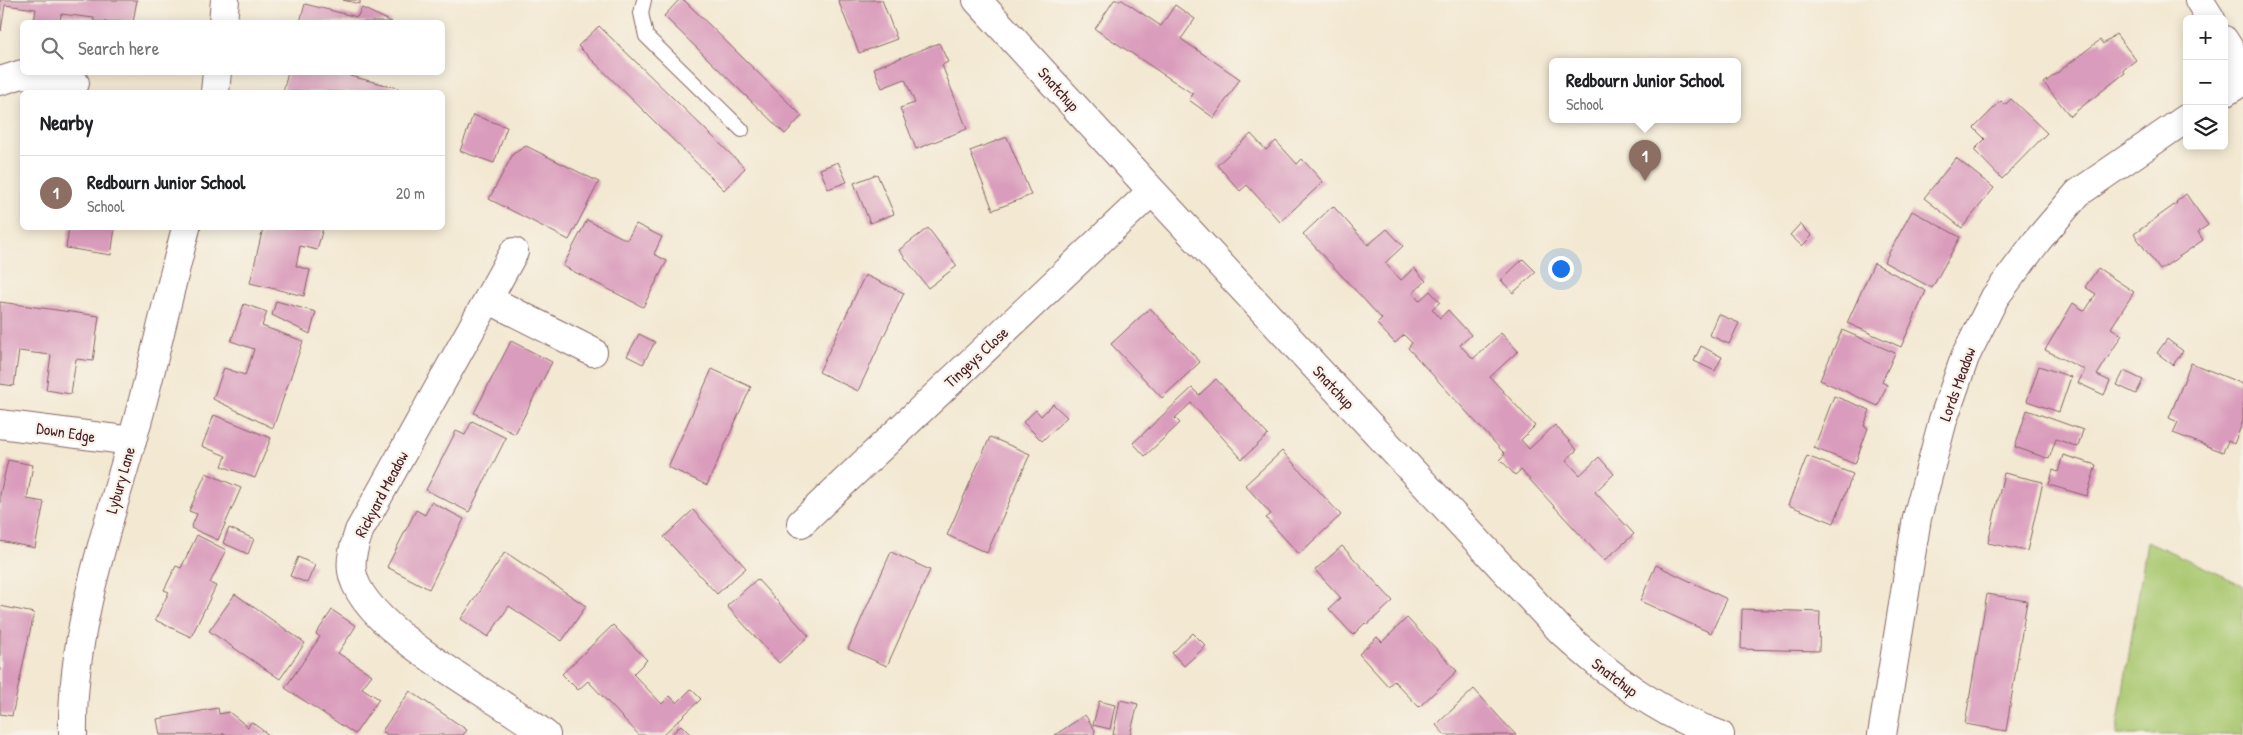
<!DOCTYPE html>
<html lang="en">
<head>
<meta charset="utf-8">
<style>
	:root { --surface:#fff; --page:#f6f6f6; --text:#202124; --muted:#757577; --line:#e0e0e0; --accent:#c8321e }
	body { margin:0; font-family:"Patrick Hand",sans-serif; background:var(--page); color:var(--text) }
	.controls { position:absolute; right:15px; top:15px; display:grid; overflow:hidden; border-radius:8px; box-shadow:0 2px 12px #0003 }
	.controls button { width:45px; height:45px; display:grid; place-items:center; padding:0; border:0; border-bottom:1px solid var(--line); background:var(--surface); color:var(--text); font:25px sans-serif }
	.you { position:absolute; left:1560px; top:268px; width:18px; height:18px; margin:-12px; border:4px solid #fff; border-radius:50%; background:#1a73e8; box-shadow:0 0 0 8px #1a73e833 }
	.badge { display:grid; place-items:center; width:32px; height:32px; border-radius:50%; background:var(--accent); color:#fff; font-size:16px; font-weight:700 }
	.pin { position:absolute; translate:-50% -41px; filter:drop-shadow(0 1px 2px #0008) }
	.pin::after { content:''; position:absolute; top:26px; width:18px; height:15px; background:inherit; clip-path:polygon(0 0,100% 0,50% 100%) }
	.popup { position:absolute; left:1549px; top:58px; width:192px; height:65px; box-sizing:border-box; display:grid; place-content:center; border-radius:8px; background:var(--surface); filter:drop-shadow(0 1px 4px #0005); font-size:16px; white-space:nowrap; color:var(--muted) }
	.popup b { font-size:19px; color:var(--text) }
	.popup::after { content:''; position:absolute; left:50%; top:100%; margin-left:-10px; border:10px solid transparent; border-top-color:var(--surface) }
	.list { margin:0; padding:0; list-style:none }
	h2 { display:flex; justify-content:space-between; align-items:center; height:65px; margin:0; padding:0 20px; font-size:21px }
	h2 small { font-size:16px; font-weight:400; color:var(--muted) }
	.list li { display:grid; grid-template-columns:32px 1fr auto; gap:15px; align-items:center; box-sizing:border-box; height:75px; padding:0 20px; border-top:1px solid var(--line) }
	.list b { display:block; font-size:19px; white-space:nowrap }
	.list p { margin:0; font-size:16px; white-space:nowrap; color:var(--muted) }
	.list em { font-size:16px; font-style:normal; color:var(--muted) }
	.icon { flex:none; width:28px; height:28px; fill:none; stroke:currentColor; stroke-width:2; stroke-linecap:round; stroke-linejoin:round }
	.map { position:relative; flex:none; width:2243px; height:735px; overflow:hidden }
	.search { position:absolute; background:var(--surface); box-shadow:0 2px 12px #0003; left:20px; top:20px; width:425px; height:55px; display:flex; align-items:center; gap:12px; box-sizing:border-box; padding:0 18px; border-radius:8px; color:var(--muted); font-size:19px }
	.panel { position:absolute; background:var(--surface); box-shadow:0 2px 12px #0003; left:20px; top:90px; width:425px; height:140px; border-radius:8px }
	.map>svg:first-child { display:block }
</style>
</head>
<body>
<div class="map">
<svg width="2243" height="735" viewBox="0 0 2243 735">
	<rect width="100%" height="100%" fill="#f7f3e8"/>
	<filter id="ink" filterUnits="userSpaceOnUse"><feTurbulence type="fractalNoise" baseFrequency=".02" numOctaves="2"/><feDisplacementMap in="SourceGraphic" scale="10" xChannelSelector="R" yChannelSelector="G"/><feConvolveMatrix kernelMatrix="1 2 1 2 8 2 1 2 1" color-interpolation-filters="sRGB"/></filter>
	<filter id="wash" filterUnits="userSpaceOnUse"><feTurbulence type="fractalNoise" baseFrequency=".0096" numOctaves="4" result="noise"/><feDisplacementMap in="SourceGraphic" scale="20" xChannelSelector="R" yChannelSelector="G"/><feGaussianBlur stdDeviation="1.12" result="paint"/><feColorMatrix in="noise" values="0 0 0 0 0 0 0 0 0 0 0 0 0 0 0 0 0 1.4 0 .05"/><feComposite in="paint" operator="in"/></filter>
	<g filter="url(#wash)">
		<rect width="100%" height="100%" fill="#f3e8d2"/>
		<path fill="#a9c86f" stroke="#7a744d" d="M2147,541L2243,585V735H2116Z"/>
		<g id="blocks">
			<path fill="#da9cbc" d="M0,0H137L133,22H94V18L61,14L60,22H34L36,9L5,5L1,31Z
				M343,0H360V4Z
				M679,0H684L802,116L785,134L664,16Z
				M838,0H882L897,39L859,53Z
				M1114,0H1122L1161,26L1175,5L1195,19L1181,39L1240,79L1214,118L1189,100L1193,94L1095,29Z
				M305,4L357,17L362,8L392,22H300Z
				M599,26L745,168L724,190L578,46Z
				M2116,34L2136,60L2123,70L2125,73L2070,116L2044,83L2100,40L2103,44Z
				M939,43L948,62L942,65L967,129L916,149L900,108L915,103L905,79L882,88L874,68Z
				M288,72H351L350,76L398,88L397,92H283Z
				M2011,99L2047,133L2002,179L1974,150L1985,139L1974,128L2001,101L2005,105Z
				M473,115L507,127L494,163L460,151Z
				M1251,134L1266,150L1276,141L1297,164L1302,159L1323,182L1280,222L1247,185L1240,191L1217,165Z
				M1007,137L1031,195L993,210L970,151Z
				M526,146L599,182L569,240L489,199L513,154Z
				M1956,158L1994,188L1962,228L1924,198Z
				M838,162L847,182L828,189L820,169Z
				M877,174L894,214L870,223L854,183Z
				M2186,194L2208,225L2198,232L2203,240L2160,270L2134,234L2177,203L2176,202Z
				M1333,206L1368,245L1387,229L1403,246L1385,263L1401,280L1414,268L1426,281L1413,293L1419,301L1430,291L1440,302L1432,309L1440,318L1448,310L1471,335L1460,345L1473,359L1501,333L1518,351L1490,377L1535,426L1521,440L1529,449L1555,425L1577,450L1566,460L1580,475L1599,457L1614,474L1595,492L1634,534L1604,561L1521,470L1515,475L1500,459L1505,454L1408,348L1412,343L1404,335L1395,343L1377,324L1382,319L1303,234Z
				M1912,211L1960,237L1932,288L1884,262Z
				M587,220L627,240L636,224L662,237L654,254L667,261L643,307L563,266Z
				M1800,224L1812,236L1802,246L1790,235Z
				M69,228H115L111,255L66,248Z
				M263,228H323L317,250L300,246L296,266L310,270L304,296L250,283Z
				M928,228L957,266L928,288L899,250Z
				M1523,259L1536,272L1513,293L1501,280Z
				M1874,263L1926,291L1901,347L1847,323Z
				M2098,268L2134,292L2111,328L2122,335L2097,375L2110,381L2104,395L2078,383L2085,370L2045,350L2073,303L2085,311L2096,294L2085,287Z
				M865,275L904,293L858,391L819,372Z
				M276,301L316,312L310,334L272,315Z
				M0,302L99,316L93,361L76,359L71,394L46,390L51,355L34,353L19,351L14,386L0,384Z
				M244,304L267,312L262,326L303,341L273,428L213,399L224,368L245,375L250,362L254,349L231,341Z
				M1150,308L1200,362L1162,398L1111,344Z
				M1718,314L1739,323L1729,344L1709,335Z
				M1842,330L1895,353L1882,382L1887,385L1878,406L1820,380Z
				M639,334L655,342L643,364L627,356Z
				M2167,339L2183,351L2173,365L2157,353Z
				M511,341L552,362L515,434L474,413Z
				M1701,346L1722,357L1715,371L1694,361Z
				M2191,363L2243,384V421L2234,444L2228,441L2223,452L2173,433L2178,422L2169,418Z
				M2039,366L2071,377L2059,412L2027,401Z
				M712,369L751,387L707,485L668,467Z
				M2124,371L2143,380L2136,394L2117,385Z
				M1216,379L1268,435L1242,459L1191,403L1175,418L1180,423L1145,456L1133,443L1192,388L1199,395Z
				M1834,396L1870,410L1864,426L1868,428L1855,464L1814,448Z
				M1053,404L1067,417L1042,441L1023,422L1036,410L1041,416Z
				M2027,410L2083,430L2078,447L2056,439L2049,459L2015,447Z
				M214,415L271,438L255,478L222,466L226,456L202,446Z
				M472,421L506,438L469,512L426,490L456,431L465,435Z
				M990,437L1030,454L987,553L947,535Z
				M1282,451L1341,515L1299,554L1266,518L1271,514L1245,485Z
				M2063,455L2096,465L2087,496L2049,485L2053,470L2058,472Z
				M1807,456L1853,474L1834,523L1788,505Z
				M8,460L33,465L27,499L44,502L35,548L0,541V494Z
				M206,473L241,488L218,540L191,528L197,514L189,511Z
				M2004,473L2043,482L2027,551L1988,543Z
				M431,502L464,519L429,589L387,567L416,510L425,515Z
				M693,510L746,568L717,594L664,537Z
				M229,528L254,539L248,554L223,543Z
				M197,535L226,550L210,583L216,586L191,637L155,620L169,592L164,590L176,566L181,568Z
				M1342,546L1393,601L1367,625L1365,623L1353,635L1329,609L1341,598L1315,570Z
				M505,552L586,606L562,641L509,606L488,637L461,619Z
				M891,552L930,570L887,666L848,649Z
				M298,557L315,565L307,583L290,576Z
				M1656,565L1727,599L1711,633L1640,601Z
				M757,579L809,636L779,663L727,606Z
				M235,594L305,643L280,679L209,631Z
				M1987,594L2027,601L2006,731L1965,724Z
				M0,606L34,613L12,716L0,714Z
				M1742,609L1820,612L1819,651L1741,649Z
				M332,610L356,626L338,653L372,675L362,688L379,699L355,734L285,688L320,637L316,634Z
				M1407,618L1457,671L1419,707L1394,681L1388,686L1359,654L1377,637L1382,642Z
				M613,625L647,660L633,674L662,704L670,696L677,703L691,689L701,699L663,735H639L588,681L578,690L562,674Z
				M1193,633L1206,646L1184,666L1172,653Z
				M1474,689L1499,717L1516,735H1445L1436,725Z
				M410,691L467,730L463,735H388L382,731Z
				M1120,700L1138,704L1130,735H1113Z
				M1099,701L1115,705L1110,729L1093,725Z
				M218,708L219,714L229,712L248,727L251,722L269,735H225L223,733V735H160L157,719Z
				M1085,715L1095,730L1094,735H1055Z
				M681,725L691,735H671Z"/>
		</g>
	</g>
	<g filter="url(#ink)">
		<use href="#blocks" fill-opacity="0" stroke="#856565" stroke-width="1"/>
		<g fill="none" stroke-linecap="round" stroke-linejoin="round">
			<defs>
				<path id="service" d="M644,0L641,13L646,36L742,130"/>
				<path id="minor" d="M977,0L1152,191L1561,631C1608,675 1659,714 1720,735
					M2199,0L2211,19
					M2224,40L2243,70
					M0,81L22,74L75,83
					M2224,93L2243,81
					M488,299L514,252
					M0,424L132,441
					M801,523L1152,191
					M546,735C501,698 360,630 352,571C350,557 355,544 359,531L488,299L593,352
					M1882,735L1917,518L1943,420L1965,357L1995,297L2037,241L2078,193L2187,118"/>
				<path id="tertiary" d="M223,22L225,0
					M215,92L217,72
					M73,735C71,635 104,539 131,444C152,372 167,299 186,228"/>
			</defs>
			<use href="#service" stroke="#856565" stroke-width="16"/>
			<use href="#minor" stroke="#856565" stroke-width="30"/>
			<use href="#tertiary" stroke="#856565" stroke-width="30"/>
			<use href="#service" stroke="#fff" stroke-width="14"/>
			<use href="#minor" stroke="#fff" stroke-width="28"/>
			<use href="#tertiary" stroke="#fff" stroke-width="28"/>
		</g>
	</g>
	<g text-anchor="middle" dominant-baseline="central" stroke-width="4.5" stroke-linejoin="round" paint-order="stroke">
		<g font-size="16" fill="#4a1f2b" stroke="#f7f3e8">
			<text transform="translate(1059 89) rotate(48)">Snatchup</text>
			<text transform="translate(976 357) rotate(-43)">Tingeys Close</text>
			<text transform="translate(1957 384) rotate(-70)">Lords Meadow</text>
			<text transform="translate(1334 387) rotate(47)">Snatchup</text>
			<text transform="translate(66 432) rotate(9)">Down Edge</text>
			<text transform="translate(120 480) rotate(-74)">Lybury Lane</text>
			<text transform="translate(381 494) rotate(-62)">Rickyard Meadow</text>
			<text transform="translate(1615 677) rotate(37)">Snatchup</text>
		</g>
	</g>
</svg>
<div class="controls">
<button>+</button>
<button>−</button>
<button><svg class="icon" aria-label="layers" viewBox="0 0 24 24"><path d="M12 4l9 5-9 5-9-5zM3 14l9 5 9-5"/></svg></button>
</div>
<div class="you"></div>
<div class="pin badge" style="left:1645px;top:181px;background:#8d6e63">1</div>
<div class="popup"><b>Redbourn Junior School</b>School</div>
<div class="search"><svg class="icon" aria-label="search" viewBox="0 0 24 24"><circle cx="10" cy="10" r="6"/><path d="M15 15l6 6"/></svg>Search here</div>
<section class="panel">
<h2>Nearby<small></small></h2>
<ul class="list">
<li><span class="badge" style="background:#8d6e63">1</span><div><b>Redbourn Junior School</b><p>School</p></div><em>20 m</em></li>
</ul>
</section>
</div>
</body>
</html>
